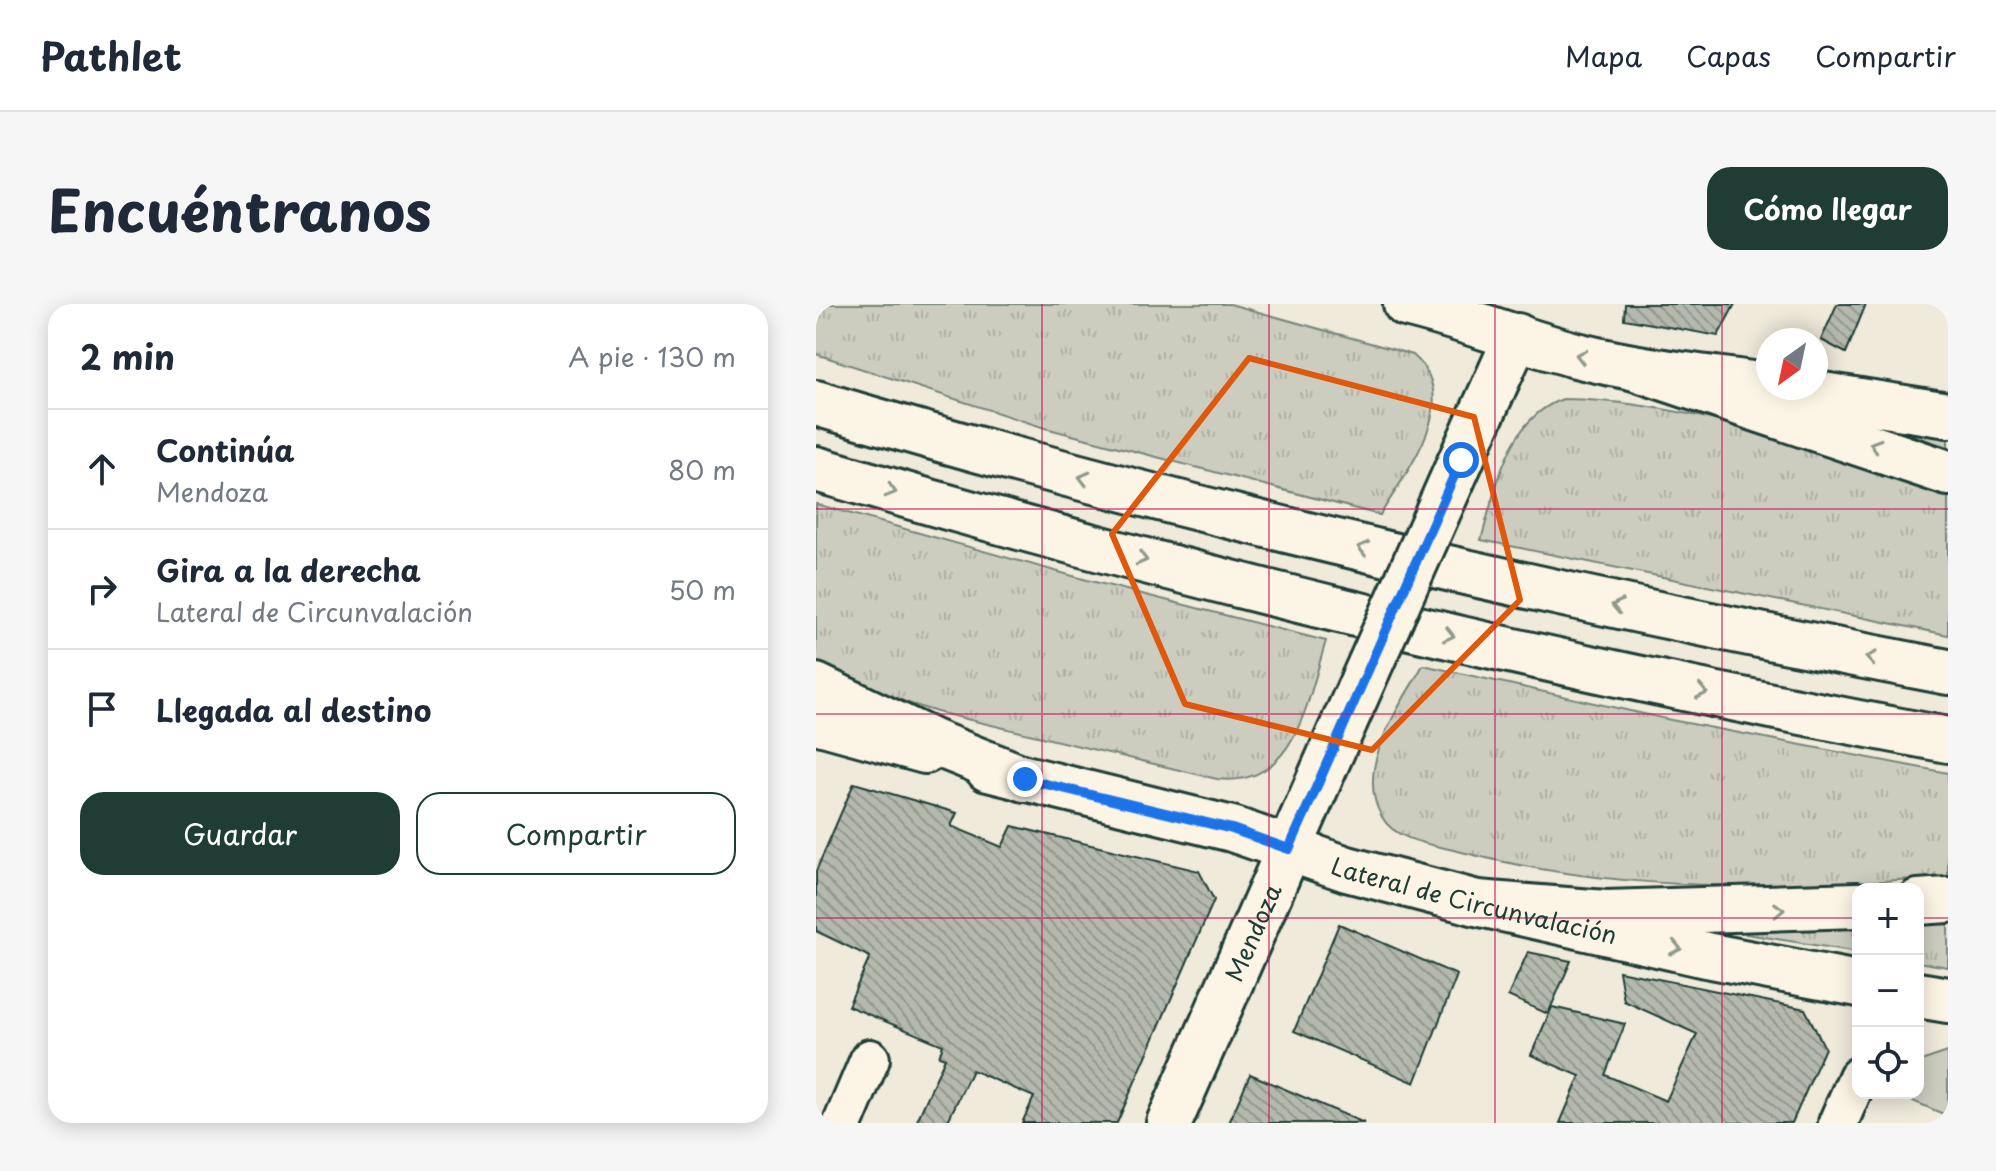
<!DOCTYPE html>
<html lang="es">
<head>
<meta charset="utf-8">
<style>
	:root { --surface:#fff; --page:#f6f6f7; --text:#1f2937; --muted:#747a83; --line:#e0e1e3; --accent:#1f3d34 }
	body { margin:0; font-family:"Playpen Sans",sans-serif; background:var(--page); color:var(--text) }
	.controls { position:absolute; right:24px; bottom:24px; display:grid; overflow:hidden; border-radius:16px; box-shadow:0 4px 20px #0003 }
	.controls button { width:72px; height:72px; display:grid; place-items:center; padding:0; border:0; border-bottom:2px solid var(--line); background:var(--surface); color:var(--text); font:40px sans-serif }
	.compass { position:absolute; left:940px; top:24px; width:72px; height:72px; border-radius:50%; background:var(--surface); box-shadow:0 4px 20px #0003; rotate:213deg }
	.stop { position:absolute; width:24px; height:24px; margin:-18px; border:6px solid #1a73e8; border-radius:50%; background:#fff }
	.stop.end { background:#1a73e8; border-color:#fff; box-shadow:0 2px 8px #0008 }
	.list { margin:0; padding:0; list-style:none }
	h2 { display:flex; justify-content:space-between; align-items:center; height:104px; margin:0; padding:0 32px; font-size:34px }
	h2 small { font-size:26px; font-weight:400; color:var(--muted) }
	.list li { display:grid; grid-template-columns:52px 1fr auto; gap:24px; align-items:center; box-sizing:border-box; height:120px; padding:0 32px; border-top:2px solid var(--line) }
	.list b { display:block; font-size:30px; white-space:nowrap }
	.list p { margin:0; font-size:26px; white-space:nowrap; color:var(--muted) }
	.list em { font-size:26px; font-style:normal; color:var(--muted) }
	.actions { display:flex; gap:16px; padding:24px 32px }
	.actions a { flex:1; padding:18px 0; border:2px solid var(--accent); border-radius:24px; text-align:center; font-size:28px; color:var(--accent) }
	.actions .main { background:var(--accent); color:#fff }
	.icon { flex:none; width:44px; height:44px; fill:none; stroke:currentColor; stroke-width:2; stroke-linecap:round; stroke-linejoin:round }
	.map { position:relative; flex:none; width:1132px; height:819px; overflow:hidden; border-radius:24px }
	header { display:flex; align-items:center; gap:48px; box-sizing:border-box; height:112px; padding:0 40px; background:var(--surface); border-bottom:2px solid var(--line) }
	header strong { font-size:38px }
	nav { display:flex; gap:44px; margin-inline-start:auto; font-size:28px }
	.intro { display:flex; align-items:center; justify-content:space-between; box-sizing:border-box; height:192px; padding:0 48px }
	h1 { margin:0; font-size:56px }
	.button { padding:20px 36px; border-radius:24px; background:var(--accent); color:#fff; font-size:28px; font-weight:700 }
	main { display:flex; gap:48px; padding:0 48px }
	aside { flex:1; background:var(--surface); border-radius:24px; box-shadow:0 4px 20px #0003 }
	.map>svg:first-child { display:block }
</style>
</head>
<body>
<header>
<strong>Pathlet</strong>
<nav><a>Mapa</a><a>Capas</a><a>Compartir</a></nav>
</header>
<div class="intro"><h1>Encuéntranos</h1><a class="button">Cómo llegar</a></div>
<main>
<aside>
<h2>2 min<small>A pie · 130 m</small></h2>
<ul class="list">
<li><svg class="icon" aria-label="ahead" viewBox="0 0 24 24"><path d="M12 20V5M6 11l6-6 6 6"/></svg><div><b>Continúa</b><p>Mendoza</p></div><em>80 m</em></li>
<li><svg class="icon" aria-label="right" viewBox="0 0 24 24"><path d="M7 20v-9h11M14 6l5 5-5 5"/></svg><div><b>Gira a la derecha</b><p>Lateral de Circunvalación</p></div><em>50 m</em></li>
<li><svg class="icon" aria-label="arrive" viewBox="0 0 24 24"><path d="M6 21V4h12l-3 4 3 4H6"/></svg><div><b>Llegada al destino</b></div></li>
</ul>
<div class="actions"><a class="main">Guardar</a><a>Compartir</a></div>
</aside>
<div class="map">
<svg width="1132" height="819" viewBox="0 0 1132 819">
	<defs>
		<pattern id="grass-tufts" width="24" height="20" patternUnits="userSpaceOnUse" patternTransform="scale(2)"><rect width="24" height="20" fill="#cccdbf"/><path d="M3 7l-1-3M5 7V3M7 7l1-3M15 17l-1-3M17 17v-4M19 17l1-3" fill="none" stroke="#afb1a5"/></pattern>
		<pattern id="building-back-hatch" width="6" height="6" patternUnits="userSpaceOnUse" patternTransform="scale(2)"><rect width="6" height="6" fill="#b5b9ad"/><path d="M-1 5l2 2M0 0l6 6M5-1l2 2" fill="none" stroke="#93988e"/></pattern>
	</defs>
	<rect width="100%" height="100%" fill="#efeada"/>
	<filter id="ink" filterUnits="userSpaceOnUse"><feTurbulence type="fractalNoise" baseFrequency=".0125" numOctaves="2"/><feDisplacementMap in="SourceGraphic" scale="16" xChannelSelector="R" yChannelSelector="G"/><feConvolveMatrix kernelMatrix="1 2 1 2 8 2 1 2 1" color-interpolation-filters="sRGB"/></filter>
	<g filter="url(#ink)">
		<path fill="url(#grass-tufts)" stroke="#76857a" stroke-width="2" d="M0,0H414L597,51C649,96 590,168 564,211L229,124L0,50Z
			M747,95C879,97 1007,148 1132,188V331L665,236C680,185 691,114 747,95Z
			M1077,125L1132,134V143Z
			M0,200L271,276L510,337C492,394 480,485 401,475L121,408L86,397L0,358Z
			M607,361L855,416L1132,469V573C961,584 809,591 642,547C618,541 579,537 566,513C537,464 584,403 607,361Z
			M1132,618V663L1102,658V619Z
			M1042,622V648L930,630L931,627Z"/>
		<path fill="#cccdbf" stroke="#76857a" stroke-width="2" d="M1132,748V812L1083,791L1102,789V758Z"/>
		<path fill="url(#building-back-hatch)" stroke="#1f3d34" stroke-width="2" d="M809,0H919L902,32L808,15Z
			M1021,0H1050L1030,49L1005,36Z
			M38,479L141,509L135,522L186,543L196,522L383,567L398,596L301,819H206L218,793L156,766L131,819H100L129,754L123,752L127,741L32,702L54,653L0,627V567Z
			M523,620L641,671L599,779L478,727Z
			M712,648L755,657L732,710L692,692Z
			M803,667L989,705L1009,744L976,819H744L764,772L715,751L736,703L809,720L789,771L850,797L881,730L808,697Z
			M434,770L478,789L548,819H413Z"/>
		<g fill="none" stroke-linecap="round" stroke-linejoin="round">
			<defs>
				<path id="street" d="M27,819L54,755
					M1022,819L1042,773"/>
				<g id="secondary">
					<path d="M590,0C648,14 702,36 760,51C822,67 888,73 952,82"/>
					<path d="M963,84L1132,111"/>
					<path d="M0,417L109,447"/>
					<path id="s1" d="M172,465L416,525L531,565L661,599L890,651L1042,680"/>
					<path d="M1102,691L1132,696"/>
				</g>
				<g id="primary">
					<path d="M645,156L701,32"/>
					<path id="s2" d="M353,819L529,417"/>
				</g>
				<path id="highway" d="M816,63L1132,169
					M0,99C372,210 751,296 1132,368
					M0,165C372,275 751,366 1132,436
					M0,382L119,439L209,475
					M1102,598L1132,596
					M661,599L790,609L1042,601"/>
			</defs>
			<use href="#street" stroke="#1f3d34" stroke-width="44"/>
			<use href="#secondary" stroke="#1f3d34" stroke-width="50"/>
			<use href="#primary" stroke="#1f3d34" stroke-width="50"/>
			<use href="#highway" stroke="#1f3d34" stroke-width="50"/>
			<use href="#street" stroke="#fcf5e5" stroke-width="38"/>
			<use href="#secondary" stroke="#fcf5e5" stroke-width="44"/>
			<use href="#primary" stroke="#fcf5e5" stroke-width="44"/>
			<use href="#highway" stroke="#fcf5e5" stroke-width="44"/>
			<defs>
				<path id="primary-bridge" d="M529,417L645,156"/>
			</defs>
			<use href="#primary-bridge" stroke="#1f3d34" stroke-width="50" stroke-linecap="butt"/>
			<use href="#primary-bridge" stroke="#fcf5e5" stroke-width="44"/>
		</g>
		<defs><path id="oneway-chevron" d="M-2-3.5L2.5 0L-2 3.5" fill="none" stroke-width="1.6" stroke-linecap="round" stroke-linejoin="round" transform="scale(2)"/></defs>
		<g stroke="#8e998c">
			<use href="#oneway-chevron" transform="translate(765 52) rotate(-166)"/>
			<use href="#oneway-chevron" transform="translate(1059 141) rotate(-162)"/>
			<use href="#oneway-chevron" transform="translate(268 174) rotate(-165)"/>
			<use href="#oneway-chevron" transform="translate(75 187) rotate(16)"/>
			<use href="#oneway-chevron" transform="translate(547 244) rotate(-166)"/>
			<use href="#oneway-chevron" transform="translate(326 255) rotate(14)"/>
			<use href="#oneway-chevron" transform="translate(801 302) rotate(-168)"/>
			<use href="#oneway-chevron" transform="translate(633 331) rotate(13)"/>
			<use href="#oneway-chevron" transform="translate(1055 354) rotate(-170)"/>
			<use href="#oneway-chevron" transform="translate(886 388) rotate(12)"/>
			<use href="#oneway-chevron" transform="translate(963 606) rotate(-2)"/>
			<use href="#oneway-chevron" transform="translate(860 644) rotate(12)"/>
		</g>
	</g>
	<g fill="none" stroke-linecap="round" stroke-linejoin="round" filter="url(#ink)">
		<path stroke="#1a73e8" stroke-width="10" d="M209,475L416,525L473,545L645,156"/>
	</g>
	<path fill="none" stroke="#de580e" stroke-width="6" stroke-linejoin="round" d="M433,54L658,113L704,296L556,446L369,400L296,230Z"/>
	<path fill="none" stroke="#c2185b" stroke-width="2" stroke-opacity="0.55" d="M226,0V819M453,0V819M679,0V819M906,0V819M0,205H1132M0,410H1132M0,614H1042M1102,614H1132"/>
	<g text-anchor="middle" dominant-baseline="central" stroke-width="7" stroke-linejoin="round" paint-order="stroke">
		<g font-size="24" fill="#1f3d34" stroke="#fcf5e5">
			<text stroke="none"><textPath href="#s1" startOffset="504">Lateral de Circunvalación</textPath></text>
			<text stroke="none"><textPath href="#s2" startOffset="208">Mendoza</textPath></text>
		</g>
	</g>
</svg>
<div class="controls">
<button>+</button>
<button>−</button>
<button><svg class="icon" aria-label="locate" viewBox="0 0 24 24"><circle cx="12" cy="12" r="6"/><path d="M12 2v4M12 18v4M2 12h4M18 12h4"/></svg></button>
</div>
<svg class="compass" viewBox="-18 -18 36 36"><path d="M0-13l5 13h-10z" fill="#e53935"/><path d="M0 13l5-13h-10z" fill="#747a83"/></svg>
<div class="stop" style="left:645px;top:156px"></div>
<div class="stop end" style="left:209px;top:475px"></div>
</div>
</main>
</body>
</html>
